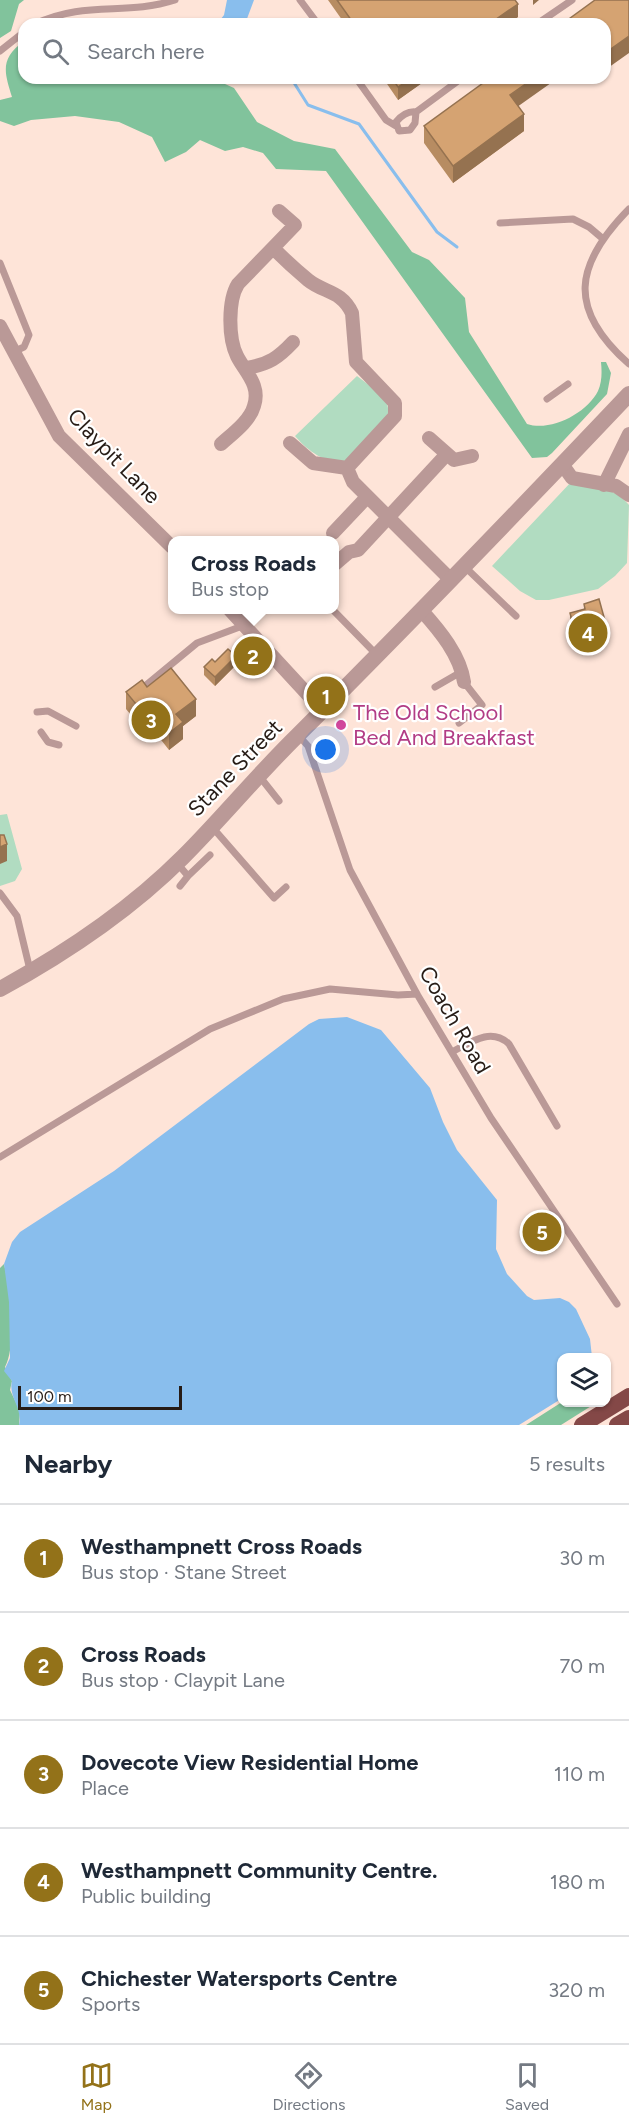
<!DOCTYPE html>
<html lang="en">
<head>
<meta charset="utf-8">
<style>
	:root { --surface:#fff; --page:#f2f2f3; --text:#1f2937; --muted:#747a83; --line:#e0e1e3; --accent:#937219 }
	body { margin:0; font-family:Figtree,sans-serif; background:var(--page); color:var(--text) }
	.controls { position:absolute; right:18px; bottom:18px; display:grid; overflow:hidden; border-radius:12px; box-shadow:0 2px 4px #0004 }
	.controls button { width:54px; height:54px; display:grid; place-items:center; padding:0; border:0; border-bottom:2px solid var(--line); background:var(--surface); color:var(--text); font:30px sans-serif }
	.scale { position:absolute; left:18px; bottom:15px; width:164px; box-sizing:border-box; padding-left:6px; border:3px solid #271c16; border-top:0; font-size:16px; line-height:21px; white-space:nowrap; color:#271c16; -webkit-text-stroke:4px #fff; paint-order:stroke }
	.you { position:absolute; left:326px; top:750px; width:21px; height:21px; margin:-15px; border:4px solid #fff; border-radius:50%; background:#1a73e8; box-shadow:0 0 0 9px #1a73e833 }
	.badge { display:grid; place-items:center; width:39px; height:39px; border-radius:50%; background:var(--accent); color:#fff; font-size:20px; font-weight:700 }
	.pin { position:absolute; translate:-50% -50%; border:3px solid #fff; box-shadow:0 2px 6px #0006 }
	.popup { position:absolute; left:168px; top:536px; width:171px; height:78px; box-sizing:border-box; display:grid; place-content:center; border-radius:12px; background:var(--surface); filter:drop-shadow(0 2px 4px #0005); font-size:20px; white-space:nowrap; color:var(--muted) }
	.popup b { font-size:22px; color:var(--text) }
	.popup::after { content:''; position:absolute; left:50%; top:100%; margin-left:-12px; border:12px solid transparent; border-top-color:var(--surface) }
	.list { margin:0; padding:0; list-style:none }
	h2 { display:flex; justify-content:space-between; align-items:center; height:78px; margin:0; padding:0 24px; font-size:26px }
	h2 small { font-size:20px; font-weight:400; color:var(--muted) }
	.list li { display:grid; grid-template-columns:39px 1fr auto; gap:18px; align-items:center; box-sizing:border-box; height:108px; padding:0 24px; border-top:2px solid var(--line) }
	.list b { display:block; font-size:22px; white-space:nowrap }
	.list p { margin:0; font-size:20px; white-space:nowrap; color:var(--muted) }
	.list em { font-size:20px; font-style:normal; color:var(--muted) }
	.icon { flex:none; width:33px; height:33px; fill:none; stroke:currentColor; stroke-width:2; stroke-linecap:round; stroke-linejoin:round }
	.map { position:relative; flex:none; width:629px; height:1425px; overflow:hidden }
	.search { position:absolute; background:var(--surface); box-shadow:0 2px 4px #0004; left:18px; right:18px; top:18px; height:66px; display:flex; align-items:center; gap:15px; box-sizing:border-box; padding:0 21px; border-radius:18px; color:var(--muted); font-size:22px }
	.sheet { height:618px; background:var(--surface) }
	nav { display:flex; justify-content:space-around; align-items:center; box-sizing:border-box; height:84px; border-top:2px solid var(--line); background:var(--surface); font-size:16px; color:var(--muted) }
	nav a { display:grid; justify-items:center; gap:3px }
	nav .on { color:var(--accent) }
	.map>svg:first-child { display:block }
</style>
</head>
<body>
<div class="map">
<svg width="629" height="1425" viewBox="0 0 629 1425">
	<rect width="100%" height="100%" fill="#fee4d8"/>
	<path fill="#b1dcc1" d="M357,376L386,398L389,413L349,461C328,467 307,450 295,436Z
		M572,481C594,486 614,487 629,505L627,563L615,576L598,589L549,600H536L520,591L492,566Z
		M7,814L22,869L15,881L0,886V815Z"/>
	<path fill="#81c39c" d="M0,0H24L19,4L11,31L0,38Z
		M24,41V78H139L159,83L216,80L234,88L257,122L294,141L335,149L412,252L429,260L465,298L469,332L527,424C551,432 587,413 598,391C602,382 602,372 601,362H606L611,373L607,394L552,453L547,457L532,458L326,171L276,169L263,153L243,147L225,151L200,140L186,152L165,162L152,137L119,122L75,116L31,120L14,126L0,121V100L12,97C4,71 0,59 24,41Z
		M4,1264C10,1289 17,1344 5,1367L12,1381L10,1390L20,1411L19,1425H0V1268Z
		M562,1402L596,1403L561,1425H526Z"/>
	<path fill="#89beed" d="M227,0H254L245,24H217L224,15Z
		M347,1017L381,1030L430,1088L443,1122L457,1150L497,1200L496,1249L507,1274L527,1296L534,1300L560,1298L569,1302L576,1309L590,1339L592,1357L562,1358L561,1399L519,1425H19C23,1408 8,1397 12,1381L4,1371L10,1358L9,1302L4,1264L12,1242L20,1232L114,1171L309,1024L319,1019Z"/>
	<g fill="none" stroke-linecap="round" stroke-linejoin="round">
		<path stroke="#89beed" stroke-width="3" d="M291,78L308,105L359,124L437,232L457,247"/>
		<path stroke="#ba9997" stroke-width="7" d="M300,0L318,24
			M35,24C86,0 125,16 175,0
			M537,24L572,0
			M0,51L24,32
			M356,78L386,120L396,126
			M416,112L415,123L410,130L399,131L396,122C401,116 408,111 416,112L462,78
			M629,209C574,265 567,309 629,364
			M500,223L573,219L589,227L602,238
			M0,263L29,335L24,347L13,352
			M547,399L568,384
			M464,566L516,616
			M333,610L376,654
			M435,687L461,672
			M139,691L197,643L245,625
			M37,712L48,711L76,726
			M459,723L482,705L464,682
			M41,732L48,742L59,745
			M298,735L308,746L350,870L417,994L491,1118L617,1304
			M260,777L279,801
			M213,828L274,898L286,887
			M177,863L188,876L210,855
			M180,886L188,876
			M0,893L17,916L30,970
			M452,1052C471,1042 491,1027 509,1044L557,1126
			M0,1157L210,1029L283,999L330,989L398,995L417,994"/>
		<path stroke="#ba9997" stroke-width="14" d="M273,248C284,259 296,270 308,280C324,293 341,290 352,313L356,362L395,403V416L347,468
			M0,326L59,436L172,547
			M247,368C269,364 278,358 293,342
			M429,438L454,460L472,456
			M290,443L313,463L347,468
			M221,444C232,434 250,421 254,406C261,385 245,372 237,356C228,338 228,300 238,284L295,225L279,211
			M562,464L572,478L616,486L629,495
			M347,468L353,482L451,580
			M604,485L629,434
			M333,533L367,497
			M335,564L349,552L358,550L446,455
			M230,610L323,711
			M422,611C440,631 460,655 464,682"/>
		<path stroke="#ba9997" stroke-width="16" d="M0,989C66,953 129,911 183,857C222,818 258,774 298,735C410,623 520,509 629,394"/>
		<path stroke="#844847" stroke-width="16" d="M582,1425L629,1396
			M617,1425L629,1418"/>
	</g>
	<path fill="#b78c62" d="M328,0H515L518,17L507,24H345Z
		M383,78H429L398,100Z
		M518,106L524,131L453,183L424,143V126Z
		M584,604L607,641L593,645L592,640L575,645L570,626V613L584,609Z
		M215,662L236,665L215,686L204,675V667Z
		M147,687L196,716L183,726V739L169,750L151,727L145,732L126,709V692Z"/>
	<path fill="#957250" d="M533,0H539L533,5Z
		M518,4V17L507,24H489Z
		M629,36V53L605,70V53Z
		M411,78H429L398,100V87Z
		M534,78H558L510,112V95Z
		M524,114V131L453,183V166Z
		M592,627V640L575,645V632Z
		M607,628V641L593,645V632Z
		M236,656V665L215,686V677Z
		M196,699V716L183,726V739L169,750V733L176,714Z
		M151,710V727L145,732V715Z
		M7,844V861L0,864V847Z"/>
	<path fill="#d5a372" stroke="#957250" stroke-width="1.5" d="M337,0H515L518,4L489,24H354Z
		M595,0H629V36L605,53V24H562Z
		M533,19L537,24H526Z
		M392,78H411L398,87Z
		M490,78H534L510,95L524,114L453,166L424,126Z
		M599,599L607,628L593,632L592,627L575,632L570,613L585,609L584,604Z
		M228,649L236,656L215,677L204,667L212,659L215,662Z
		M171,668L196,699L176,714L183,722L169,733L151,710L145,715L126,692L142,680L147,687Z
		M0,835H4L7,844L0,847Z"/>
	<circle fill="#d1479c" stroke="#fff" stroke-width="2" cx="341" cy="725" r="6"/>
	<g text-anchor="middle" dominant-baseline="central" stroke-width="4.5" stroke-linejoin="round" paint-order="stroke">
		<g font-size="22" fill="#271c16" stroke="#fff">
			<text transform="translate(114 456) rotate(46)">Claypit Lane</text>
			<text transform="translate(235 768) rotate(-46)">Stane Street</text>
			<text transform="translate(455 1020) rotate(60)">Coach Road</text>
		</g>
		<g font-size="22" fill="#b23c85" stroke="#fff" text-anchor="start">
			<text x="353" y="712">The Old School<tspan x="353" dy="25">Bed And Breakfast</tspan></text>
		</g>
	</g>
</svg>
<div class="controls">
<button><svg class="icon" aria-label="layers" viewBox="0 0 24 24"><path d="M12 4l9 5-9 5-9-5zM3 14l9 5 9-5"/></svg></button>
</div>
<div class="scale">100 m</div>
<div class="you"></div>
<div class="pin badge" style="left:326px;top:696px">1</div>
<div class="pin badge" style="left:253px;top:656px">2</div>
<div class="popup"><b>Cross Roads</b>Bus stop</div>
<div class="pin badge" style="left:151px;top:720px">3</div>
<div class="pin badge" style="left:588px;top:633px">4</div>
<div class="pin badge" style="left:542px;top:1232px">5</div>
<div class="search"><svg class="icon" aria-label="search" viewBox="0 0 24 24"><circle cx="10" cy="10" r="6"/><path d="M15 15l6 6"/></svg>Search here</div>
</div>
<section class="sheet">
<h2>Nearby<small>5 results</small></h2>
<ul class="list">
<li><span class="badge">1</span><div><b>Westhampnett Cross Roads</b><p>Bus stop · Stane Street</p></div><em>30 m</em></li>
<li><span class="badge">2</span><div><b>Cross Roads</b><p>Bus stop · Claypit Lane</p></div><em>70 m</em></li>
<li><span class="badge">3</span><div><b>Dovecote View Residential Home</b><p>Place</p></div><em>110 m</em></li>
<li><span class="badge">4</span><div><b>Westhampnett Community Centre.</b><p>Public building</p></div><em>180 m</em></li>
<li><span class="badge">5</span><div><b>Chichester Watersports Centre</b><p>Sports</p></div><em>320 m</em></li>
</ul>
</section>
<nav>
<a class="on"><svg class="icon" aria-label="map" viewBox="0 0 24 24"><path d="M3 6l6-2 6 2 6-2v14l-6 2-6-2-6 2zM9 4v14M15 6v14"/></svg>Map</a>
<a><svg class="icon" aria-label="directions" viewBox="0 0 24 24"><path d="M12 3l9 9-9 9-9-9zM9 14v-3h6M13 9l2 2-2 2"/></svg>Directions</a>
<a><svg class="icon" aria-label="saved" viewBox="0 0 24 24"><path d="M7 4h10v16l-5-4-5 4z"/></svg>Saved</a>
</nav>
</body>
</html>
